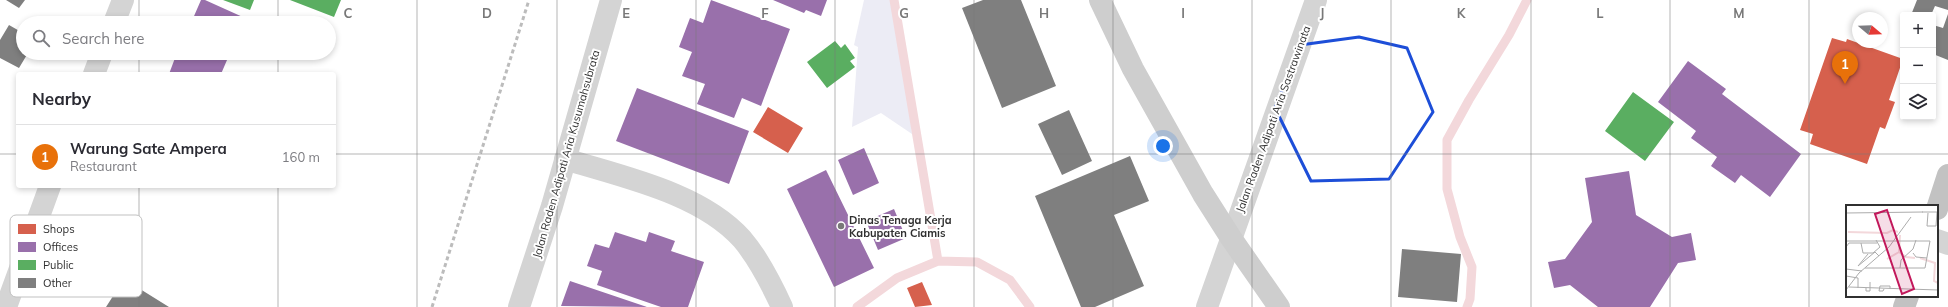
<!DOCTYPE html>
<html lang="en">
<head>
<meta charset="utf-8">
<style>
	:root { --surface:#fff; --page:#f2f2f3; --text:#2b2b33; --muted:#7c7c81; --line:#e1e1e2; --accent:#0f766e }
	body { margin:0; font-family:Mulish,sans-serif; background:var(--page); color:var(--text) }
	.controls { position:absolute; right:12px; top:12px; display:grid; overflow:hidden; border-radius:4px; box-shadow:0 2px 6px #0003 }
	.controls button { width:36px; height:36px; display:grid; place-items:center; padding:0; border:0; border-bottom:1px solid var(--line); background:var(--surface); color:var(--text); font:20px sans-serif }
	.compass { position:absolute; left:1852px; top:12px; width:36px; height:36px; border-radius:50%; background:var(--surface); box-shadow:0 2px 6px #0003; rotate:109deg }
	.you { position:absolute; left:1163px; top:146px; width:14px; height:14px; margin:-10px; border:3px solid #fff; border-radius:50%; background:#1a73e8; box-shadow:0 0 0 6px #1a73e833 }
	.badge { display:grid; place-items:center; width:26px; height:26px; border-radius:50%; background:var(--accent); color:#fff; font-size:13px; font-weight:700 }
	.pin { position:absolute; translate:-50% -33px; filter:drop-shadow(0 1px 2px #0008) }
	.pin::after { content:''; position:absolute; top:21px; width:14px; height:12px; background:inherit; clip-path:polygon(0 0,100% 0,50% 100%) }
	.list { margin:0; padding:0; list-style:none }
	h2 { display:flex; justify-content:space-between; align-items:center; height:52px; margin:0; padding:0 16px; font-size:17px }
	h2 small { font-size:13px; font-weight:400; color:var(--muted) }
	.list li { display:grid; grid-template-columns:26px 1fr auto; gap:12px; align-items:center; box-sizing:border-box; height:64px; padding:0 16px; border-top:1px solid var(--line) }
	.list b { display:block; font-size:15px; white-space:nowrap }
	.list p { margin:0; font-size:13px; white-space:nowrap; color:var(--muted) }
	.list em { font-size:13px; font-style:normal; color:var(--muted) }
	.icon { flex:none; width:22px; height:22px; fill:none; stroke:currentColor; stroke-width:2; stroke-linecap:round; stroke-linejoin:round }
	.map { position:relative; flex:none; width:1948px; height:307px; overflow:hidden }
	.search { position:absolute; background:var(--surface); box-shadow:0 2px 6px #0003; left:16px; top:16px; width:320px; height:44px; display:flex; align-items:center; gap:10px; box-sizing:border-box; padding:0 14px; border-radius:22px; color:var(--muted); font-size:15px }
	.panel { position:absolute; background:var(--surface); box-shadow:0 2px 6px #0003; left:16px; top:72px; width:320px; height:116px; border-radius:4px }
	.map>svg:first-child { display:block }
</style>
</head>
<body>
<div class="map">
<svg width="1948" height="307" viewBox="0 0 1948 307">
	<rect width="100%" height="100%" fill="#fff"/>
	<path fill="#ececf5" d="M864,0H891L910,110L912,134L881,113L852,127L858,47L854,45Z"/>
	<path fill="#d6604d" d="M1832,38L1846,42L1847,39L1903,59L1889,100L1895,102L1885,129L1880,127L1867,164L1810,144L1813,134L1800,130Z
		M768,107L803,128L788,153L753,132Z
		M922,282L932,305L915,307L907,288Z"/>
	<path fill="#9970ab" d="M201,0H205L245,18L243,23H191Z
		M711,0L790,29L761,106L742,98L734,118L697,104L705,84L682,76L692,52L679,47L690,18L703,23Z
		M773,0H827L821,16L806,10L804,13Z
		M163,53H230L221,74H169L175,58Z
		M1688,61L1726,89L1722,94L1801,154L1770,197L1741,175L1735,183L1711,166L1717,157L1691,138L1696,131L1658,102Z
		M637,88L749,131L729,184L616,141Z
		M864,148L879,183L853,195L838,160Z
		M826,170L874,268L834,287L787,189Z
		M1629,171L1636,215L1672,237L1691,233L1696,260L1678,263L1650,307H1598L1570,285L1554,288L1548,262L1565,259L1592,222L1585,178Z
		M894,209L906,238L878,250L866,221Z
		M615,232L646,242L649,232L675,241L671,251L704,262L688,307H661L597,285L602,271L587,266L595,244L609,248Z
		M570,281L647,307L561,306Z"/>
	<path fill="#5aae61" d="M223,0H254L250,10Z
		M290,0H341L334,17Z
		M835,41L841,48L845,44L855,58L850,61L855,67L827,88L807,62Z
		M1633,92L1674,122L1645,161L1605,131Z"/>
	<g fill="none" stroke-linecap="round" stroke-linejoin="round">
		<path stroke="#f3d8db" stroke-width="9" d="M894,0L938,261
			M857,307L897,278L938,261L977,262L1010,280L1030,307
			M1467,307L1470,299L1472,267L1460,237L1447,189V140L1469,100L1509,35L1527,0"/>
	</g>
	<path fill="#7f7f7f" d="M6,0H25L19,8Z
		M983,0H1021L1056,86L1002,108L962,8Z
		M1917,0H1948V10L1935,6L1931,15H1911Z
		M1948,14V60L1933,54V25L1943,28Z
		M9,25L23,33V53H28L19,68L0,58V40Z
		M1069,110L1092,161L1062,175L1038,124Z
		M1130,156L1149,201L1114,215L1144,286L1095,307H1081L1035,196Z
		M1402,249L1461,254L1457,302L1398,297Z
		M124,279L169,307H106Z"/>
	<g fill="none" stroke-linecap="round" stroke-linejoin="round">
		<path stroke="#d4d4d4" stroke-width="22" d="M114,23L123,0
			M94,74L102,53
			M565,159C623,177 701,193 742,239C759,259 771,283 782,307
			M1937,240L1948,244
			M6,307L50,186
			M519,307L552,206L611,0
			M1207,307L1316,0"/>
		<path stroke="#cecece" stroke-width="22" d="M1100,0L1133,69L1203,194L1231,238L1279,307"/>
		<path stroke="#c2c2c2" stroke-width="22" d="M1937,209L1948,175
			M1904,307L1908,296"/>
		<path stroke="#bcbcbc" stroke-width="3" stroke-dasharray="4 3" stroke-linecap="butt" d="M432,307L529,0"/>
	</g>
	<path fill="none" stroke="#1d4ed8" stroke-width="3" stroke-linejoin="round" d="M1359,37L1407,48L1433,112L1389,179L1311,181L1275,108L1300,45Z"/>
	<path fill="none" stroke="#787878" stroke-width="1" stroke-opacity="0.55" d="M139,0V23M278,0V23M417,0V307M557,0V307M696,0V307M835,0V307M974,0V307M1113,0V307M1252,0V307M1391,0V307M1531,0V307M1670,0V307M1809,0V307M139,53V74M278,53V74M0,154H18M334,154H1948M139,186V307M278,186V307"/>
	<circle fill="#787878" stroke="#fff" stroke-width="1.5" cx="841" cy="226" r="4"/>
	<g text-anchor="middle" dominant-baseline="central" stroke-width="4" stroke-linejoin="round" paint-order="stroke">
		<g font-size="11" fill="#303030" stroke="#fff">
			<text transform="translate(1273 119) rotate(-70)">Jalan Raden Adipati Aria Sastrawinata</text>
			<text transform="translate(566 154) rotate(-74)">Jalan Raden Adipati Aria Kusumahsubrata</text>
		</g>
		<g font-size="11" font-weight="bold" fill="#303030" stroke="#fff" text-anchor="start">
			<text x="849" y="220">Dinas Tenaga Kerja<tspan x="849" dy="13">Kabupaten Ciamis</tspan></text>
		</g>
	</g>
	<g transform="translate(1846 205)">
		<rect width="92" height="92" fill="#fff"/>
		<path fill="none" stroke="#f3d8db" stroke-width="2" d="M2,27L41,28L47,25L52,27M54,30L53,47L60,52L69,53M74,53L89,58L88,76L92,78M41,54L53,47"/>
		<path fill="none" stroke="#acacac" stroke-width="1" d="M76,7H92M0,8L77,7M82,8L81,21H90L91,7M0,36H84L79,63H19M15,38L17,48H27L34,42L30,35M0,42L3,38H31M67,48L70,52L81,53M22,49L12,61L29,47L33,51M54,63L55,55L67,44L70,35M0,64L16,66M0,71L12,73V83M3,82L92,85M20,83V86H24V77M38,84L37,86H33L34,81H44V84M0,85L13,68L43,42L65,12"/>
		<path fill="#c2185b" fill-opacity="0.15" stroke="#c2185b" stroke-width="2" d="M41,5L68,84L56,89L29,9Z"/>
		<rect width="92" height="92" fill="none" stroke="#303030" stroke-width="2"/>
	</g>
	<rect x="10" y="215" width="132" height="82" rx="6" fill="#fff" stroke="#c1c1c1" stroke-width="1"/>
	<rect x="18" y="224" width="18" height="10" fill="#d6604d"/>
	<rect x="18" y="242" width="18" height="10" fill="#9970ab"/>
	<rect x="18" y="260" width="18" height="10" fill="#5aae61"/>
	<rect x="18" y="278" width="18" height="10" fill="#7f7f7f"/>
	<g font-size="11" fill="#303030">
		<text x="43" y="233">Shops</text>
		<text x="43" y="251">Offices</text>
		<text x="43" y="269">Public</text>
		<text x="43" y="287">Other</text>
	</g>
	<g font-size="13" text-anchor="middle" font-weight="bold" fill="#787878" stroke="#fff" stroke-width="4" stroke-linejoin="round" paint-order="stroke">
		<text x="348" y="18">C</text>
		<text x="487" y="18">D</text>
		<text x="626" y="18">E</text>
		<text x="765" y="18">F</text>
		<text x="904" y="18">G</text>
		<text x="1044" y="18">H</text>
		<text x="1183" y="18">I</text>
		<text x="1322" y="18">J</text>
		<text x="1461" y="18">K</text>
		<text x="1600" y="18">L</text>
		<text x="1739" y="18">M</text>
	</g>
</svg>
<div class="controls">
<button>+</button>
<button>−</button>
<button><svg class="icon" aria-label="layers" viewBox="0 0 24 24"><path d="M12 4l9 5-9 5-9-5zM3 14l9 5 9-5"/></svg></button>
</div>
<svg class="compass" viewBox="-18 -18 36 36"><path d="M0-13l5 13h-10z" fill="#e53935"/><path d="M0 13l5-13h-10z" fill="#7c7c81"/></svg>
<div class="you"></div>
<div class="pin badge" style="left:1845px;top:84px;background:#e8710a">1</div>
<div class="search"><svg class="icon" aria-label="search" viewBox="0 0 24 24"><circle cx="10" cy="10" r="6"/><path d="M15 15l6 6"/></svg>Search here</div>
<section class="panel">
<h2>Nearby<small></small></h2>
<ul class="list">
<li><span class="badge" style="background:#e8710a">1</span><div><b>Warung Sate Ampera</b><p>Restaurant</p></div><em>160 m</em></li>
</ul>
</section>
</div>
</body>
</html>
